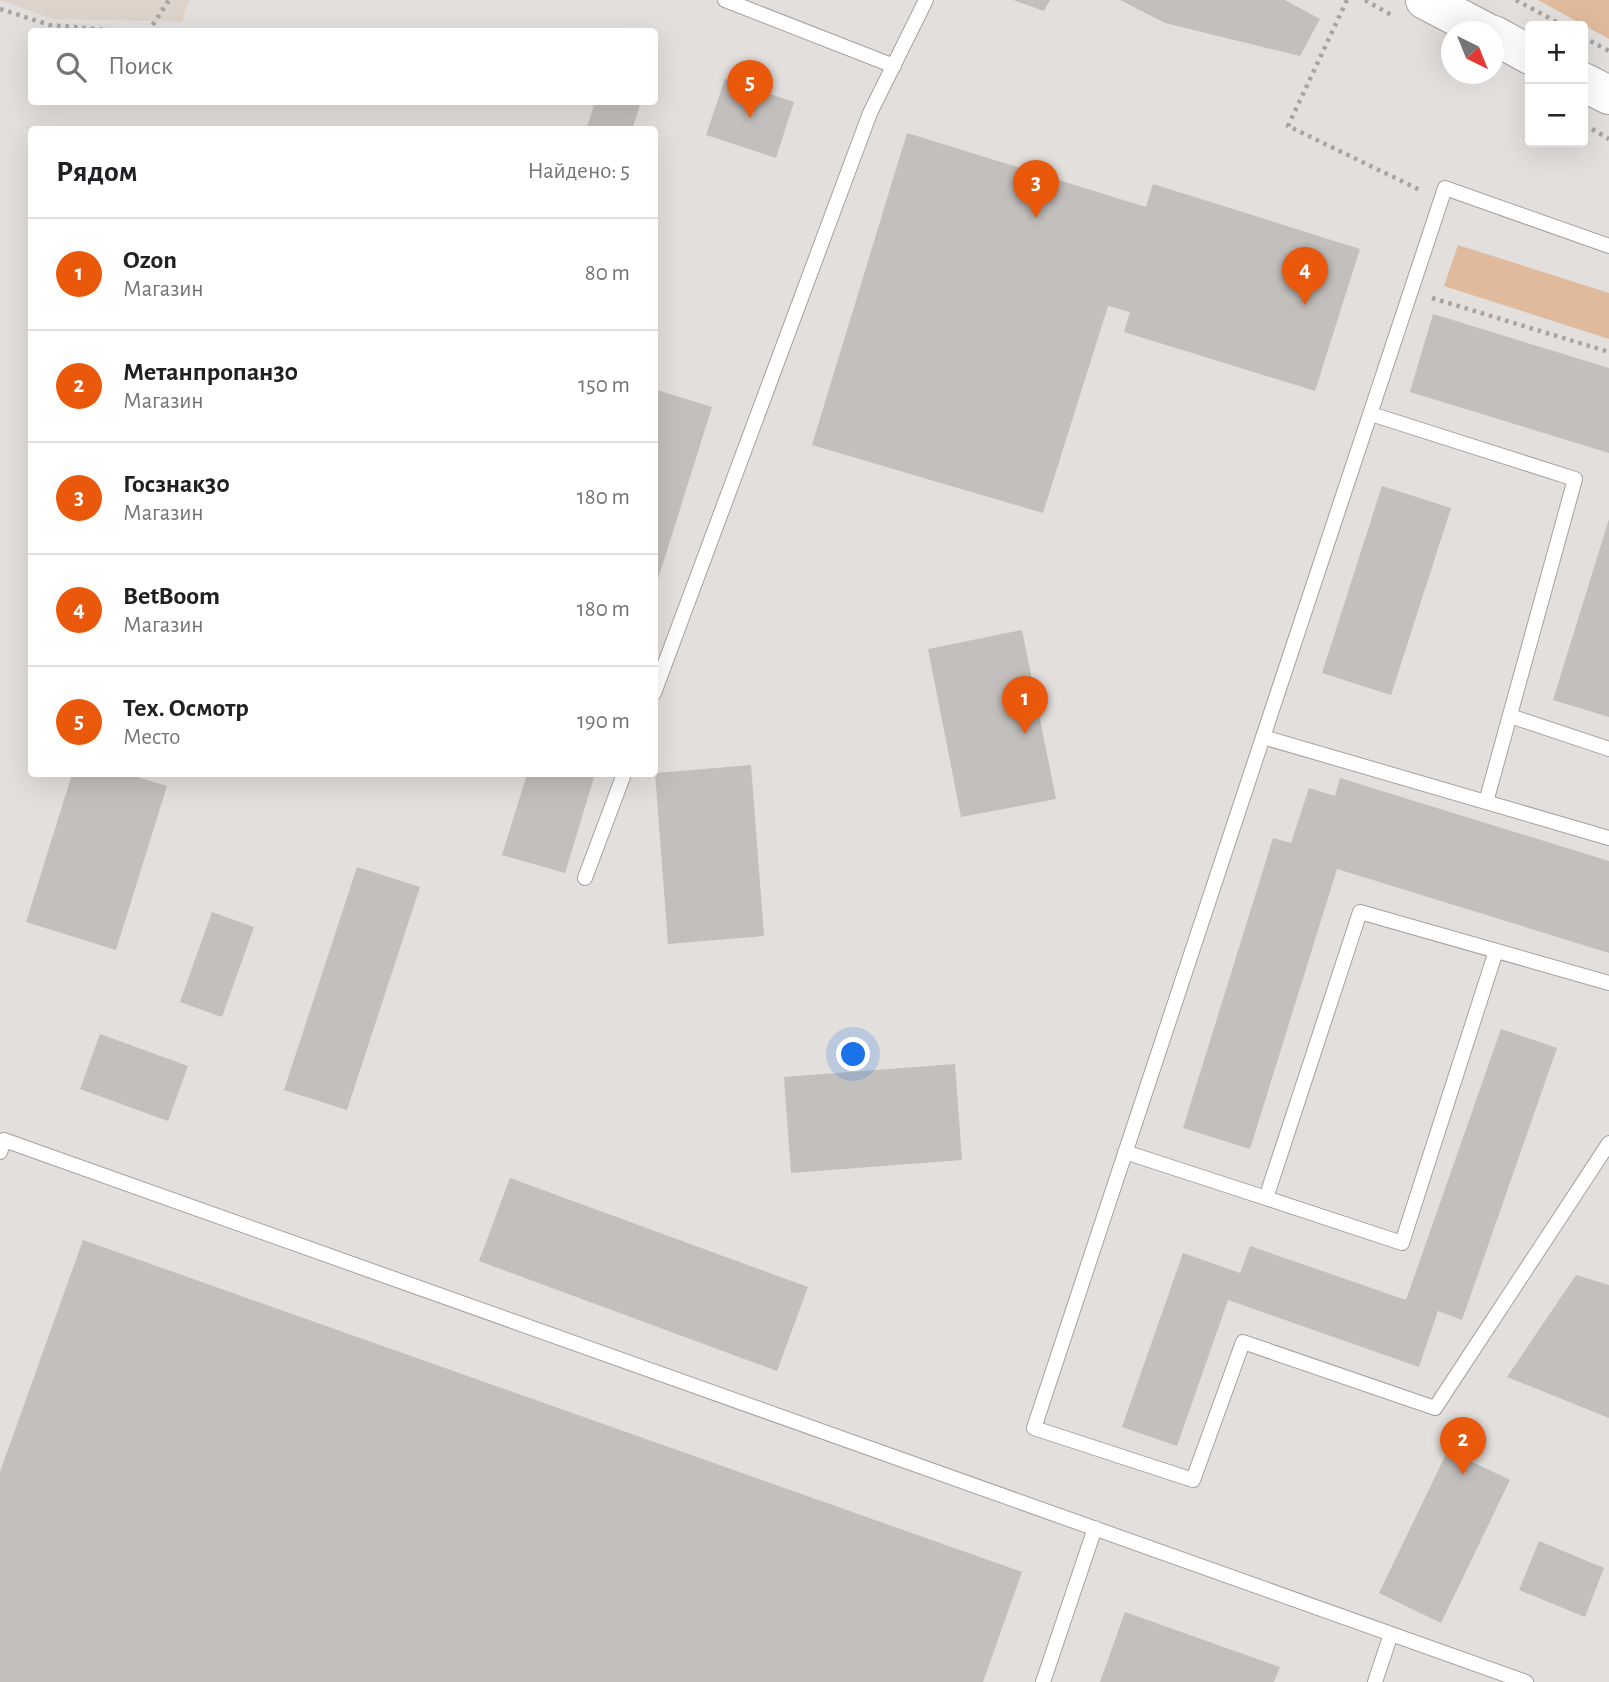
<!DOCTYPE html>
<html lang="ru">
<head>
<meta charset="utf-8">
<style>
	:root { --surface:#fff; --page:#f2f2f2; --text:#202124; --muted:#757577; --line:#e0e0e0; --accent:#ea580c }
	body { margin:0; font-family:"Alegreya Sans",sans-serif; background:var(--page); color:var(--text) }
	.controls { position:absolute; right:21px; top:21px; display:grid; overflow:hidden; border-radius:7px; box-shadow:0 7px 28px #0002 }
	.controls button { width:63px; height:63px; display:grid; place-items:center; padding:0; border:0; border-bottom:2px solid var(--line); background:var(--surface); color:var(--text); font:35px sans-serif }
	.compass { position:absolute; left:1441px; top:21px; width:63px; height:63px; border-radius:50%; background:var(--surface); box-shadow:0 7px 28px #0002; rotate:137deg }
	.you { position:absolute; left:854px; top:1055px; width:24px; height:24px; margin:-18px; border:5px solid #fff; border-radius:50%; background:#1a73e8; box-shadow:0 0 0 10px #1a73e833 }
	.badge { display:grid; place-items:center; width:46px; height:46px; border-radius:50%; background:var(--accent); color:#fff; font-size:23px; font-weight:700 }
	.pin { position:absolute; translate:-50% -58px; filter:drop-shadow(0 2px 4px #0008) }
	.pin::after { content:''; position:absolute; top:37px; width:24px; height:21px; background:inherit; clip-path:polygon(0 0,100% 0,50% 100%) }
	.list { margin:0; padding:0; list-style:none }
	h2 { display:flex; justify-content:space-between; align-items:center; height:91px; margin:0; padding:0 28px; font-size:30px }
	h2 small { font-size:23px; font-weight:400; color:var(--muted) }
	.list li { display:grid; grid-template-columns:46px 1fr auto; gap:21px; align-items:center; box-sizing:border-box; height:112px; padding:0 28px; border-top:2px solid var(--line) }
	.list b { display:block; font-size:26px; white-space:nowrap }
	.list p { margin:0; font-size:23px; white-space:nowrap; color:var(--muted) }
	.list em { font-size:23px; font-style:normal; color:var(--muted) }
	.icon { flex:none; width:38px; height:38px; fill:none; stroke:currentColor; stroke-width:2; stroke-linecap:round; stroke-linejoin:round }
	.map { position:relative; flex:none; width:1609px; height:1682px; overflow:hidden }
	.search { position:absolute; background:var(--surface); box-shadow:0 7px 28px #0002; left:28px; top:28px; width:630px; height:77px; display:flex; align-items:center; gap:18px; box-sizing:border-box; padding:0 24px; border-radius:7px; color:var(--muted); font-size:26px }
	.panel { position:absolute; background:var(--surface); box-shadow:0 7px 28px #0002; left:28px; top:126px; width:630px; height:651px; border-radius:7px }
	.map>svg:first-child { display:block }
</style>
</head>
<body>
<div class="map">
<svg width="1609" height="1682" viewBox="0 0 1609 1682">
	<rect width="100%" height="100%" fill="#e3dfdc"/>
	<path fill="#ded3cb" d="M0,0H189L182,22L53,19Z"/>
	<path fill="#e0ba9c" d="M1538,0H1609V39Z
		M1458,245L1609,293V339L1444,286Z"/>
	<path fill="#c3bfbc" d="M1013,0H1050L1044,11Z
		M1120,0H1285L1320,19L1300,56L1165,23Z
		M725,79L794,102L776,158L706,135Z
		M595,102H641L632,130H586Z
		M907,133L1146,207L1153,184L1360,249L1315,391L1124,332L1130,312L1108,306L1043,513L812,445Z
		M1433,314L1609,368V453L1410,392Z
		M654,389L712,407L655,589H654Z
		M1382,486L1451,508L1391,695L1322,673Z
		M1609,519V717L1553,700Z
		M1022,630L1056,799L961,817L928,649Z
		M751,765L764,936L668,944L655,773Z
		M72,774H127L167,786L116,950L26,922Z
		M527,774H595L565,873L502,855Z
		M1340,778L1609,861V953L1337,869L1250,1149L1183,1128L1273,838L1291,843L1309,788L1335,796Z
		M357,867L420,887L347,1110L284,1090Z
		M212,912L254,927L222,1017L180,1002Z
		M1501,1029L1557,1048L1462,1320L1438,1311L1419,1367L1228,1300L1177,1446L1122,1427L1183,1253L1240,1273L1250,1246L1406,1300Z
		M100,1034L188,1066L168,1121L80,1089Z
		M955,1064L962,1160L791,1173L784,1077Z
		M510,1178L808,1287L777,1371L479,1261Z
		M83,1240L1022,1572L983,1682H0V1472Z
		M1576,1275L1609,1285V1418L1507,1377Z
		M1448,1450L1510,1480L1441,1623L1379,1593Z
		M1539,1541L1604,1568L1585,1617L1519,1590Z
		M1125,1612L1280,1667L1274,1682H1100Z"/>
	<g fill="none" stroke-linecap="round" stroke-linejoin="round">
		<defs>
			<path id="service" d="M725,0L894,66
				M1609,246L1445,188L1034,1428L1193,1480L1243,1342L1435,1408L1609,1143
				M1371,414L1575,479L1486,802
				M654,693L870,113L926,0
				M1510,716L1609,749
				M1263,737L1609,838
				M585,878L624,774
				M0,1152L4,1140L1526,1682
				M1125,1152L1266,1198L1360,912L1609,983
				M1266,1198L1402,1243L1496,951
				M1043,1682L1095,1528
				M1375,1682L1391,1634"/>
			<path id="secondary" d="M1425,0L1486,32
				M1494,35L1530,55
				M1583,82L1609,95"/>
		</defs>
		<use href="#service" stroke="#a5a19f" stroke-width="16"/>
		<use href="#secondary" stroke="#a5a19f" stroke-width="40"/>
		<path stroke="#a6a3a0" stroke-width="4.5" stroke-dasharray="3.5 5" stroke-linecap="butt" d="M1347,0L1288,126L1420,190
			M1365,0L1393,16
			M1516,0L1564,26
			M0,9L50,25L133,32
			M148,32L169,0
			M1583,37L1609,51
			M1592,129L1609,139
			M1432,298L1609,352"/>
		<use href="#service" stroke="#fff" stroke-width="14"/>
		<use href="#secondary" stroke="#fff" stroke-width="38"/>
	</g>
</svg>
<div class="controls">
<button>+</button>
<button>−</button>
</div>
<svg class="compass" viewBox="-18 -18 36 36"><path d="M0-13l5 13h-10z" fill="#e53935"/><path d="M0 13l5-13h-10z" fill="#757577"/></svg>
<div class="you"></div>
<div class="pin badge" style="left:1025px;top:734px">1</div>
<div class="pin badge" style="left:1463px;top:1475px">2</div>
<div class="pin badge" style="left:1036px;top:218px">3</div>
<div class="pin badge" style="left:1305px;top:305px">4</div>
<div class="pin badge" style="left:750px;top:118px">5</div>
<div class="search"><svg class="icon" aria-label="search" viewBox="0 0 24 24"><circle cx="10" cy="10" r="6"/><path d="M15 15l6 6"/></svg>Поиск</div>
<section class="panel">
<h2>Рядом<small>Найдено: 5</small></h2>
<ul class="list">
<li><span class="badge">1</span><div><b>Ozon</b><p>Магазин</p></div><em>80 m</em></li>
<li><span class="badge">2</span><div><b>Метанпропан30</b><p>Магазин</p></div><em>150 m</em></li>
<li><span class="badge">3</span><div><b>Госзнак30</b><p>Магазин</p></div><em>180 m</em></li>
<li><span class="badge">4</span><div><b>BetBoom</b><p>Магазин</p></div><em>180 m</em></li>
<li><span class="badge">5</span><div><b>Тех. Осмотр</b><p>Место</p></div><em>190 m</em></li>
</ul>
</section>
</div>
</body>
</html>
